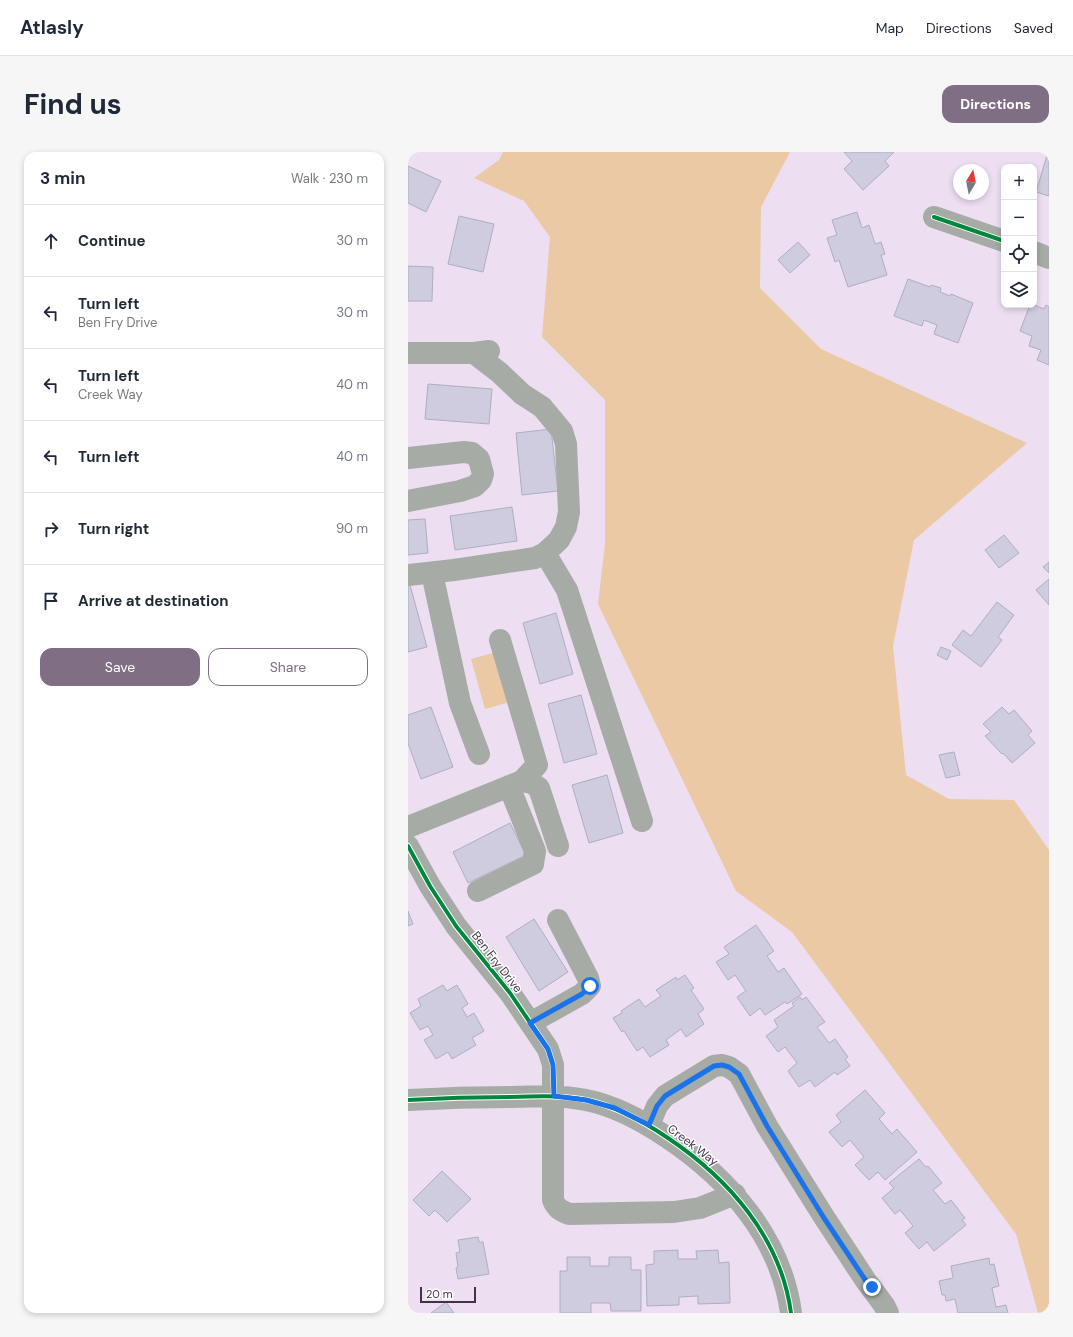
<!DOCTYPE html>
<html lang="en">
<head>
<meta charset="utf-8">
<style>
	:root { --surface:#fff; --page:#f6f6f7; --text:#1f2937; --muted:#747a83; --line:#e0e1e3; --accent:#7f6e84 }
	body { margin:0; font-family:"DM Sans",sans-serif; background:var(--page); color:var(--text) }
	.controls { position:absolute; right:12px; top:12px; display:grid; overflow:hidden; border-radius:8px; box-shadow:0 2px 6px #0003 }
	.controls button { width:36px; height:36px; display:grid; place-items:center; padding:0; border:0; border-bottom:1px solid var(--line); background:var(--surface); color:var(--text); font:20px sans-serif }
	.compass { position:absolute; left:545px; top:12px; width:36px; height:36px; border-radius:50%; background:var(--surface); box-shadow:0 2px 6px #0003; rotate:10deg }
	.scale { position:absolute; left:12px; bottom:10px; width:56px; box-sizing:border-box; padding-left:4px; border:2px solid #443149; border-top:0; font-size:11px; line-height:14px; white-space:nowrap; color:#443149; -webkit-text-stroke:3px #fff; paint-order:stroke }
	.stop { position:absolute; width:12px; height:12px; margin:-9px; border:3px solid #1a73e8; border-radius:50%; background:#fff }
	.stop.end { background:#1a73e8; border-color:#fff; box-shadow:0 1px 4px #0008 }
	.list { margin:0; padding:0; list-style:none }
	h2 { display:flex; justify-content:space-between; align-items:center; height:52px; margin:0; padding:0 16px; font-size:17px }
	h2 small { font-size:13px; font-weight:400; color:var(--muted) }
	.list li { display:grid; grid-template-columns:26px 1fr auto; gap:12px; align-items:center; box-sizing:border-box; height:72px; padding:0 16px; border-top:1px solid var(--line) }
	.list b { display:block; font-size:15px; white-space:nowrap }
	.list p { margin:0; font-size:13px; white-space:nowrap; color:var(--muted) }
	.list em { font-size:13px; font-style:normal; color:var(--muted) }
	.actions { display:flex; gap:8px; padding:12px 16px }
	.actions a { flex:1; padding:9px 0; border:1px solid var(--accent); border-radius:12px; text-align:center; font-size:14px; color:var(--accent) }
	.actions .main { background:var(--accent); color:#fff }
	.icon { flex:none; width:22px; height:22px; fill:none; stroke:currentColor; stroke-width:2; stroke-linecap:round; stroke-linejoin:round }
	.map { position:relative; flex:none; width:641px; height:1161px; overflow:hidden; border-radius:12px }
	header { display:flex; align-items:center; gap:24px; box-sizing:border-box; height:56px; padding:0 20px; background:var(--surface); border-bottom:1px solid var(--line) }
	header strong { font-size:19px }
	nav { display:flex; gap:22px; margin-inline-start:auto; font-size:14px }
	.intro { display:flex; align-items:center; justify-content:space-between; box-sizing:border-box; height:96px; padding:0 24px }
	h1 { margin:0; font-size:28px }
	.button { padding:10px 18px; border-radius:12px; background:var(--accent); color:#fff; font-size:14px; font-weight:700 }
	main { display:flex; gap:24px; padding:0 24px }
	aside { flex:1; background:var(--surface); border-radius:12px; box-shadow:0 2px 6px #0003 }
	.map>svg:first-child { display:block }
</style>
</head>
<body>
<header>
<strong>Atlasly</strong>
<nav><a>Map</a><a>Directions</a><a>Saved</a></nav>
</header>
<div class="intro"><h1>Find us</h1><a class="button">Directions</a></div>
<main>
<aside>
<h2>3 min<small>Walk · 230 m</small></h2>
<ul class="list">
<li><svg class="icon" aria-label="ahead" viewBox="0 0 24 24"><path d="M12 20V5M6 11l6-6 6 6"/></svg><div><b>Continue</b></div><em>30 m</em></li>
<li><svg class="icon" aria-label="left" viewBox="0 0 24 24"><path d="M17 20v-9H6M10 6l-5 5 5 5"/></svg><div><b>Turn left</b><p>Ben Fry Drive</p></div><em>30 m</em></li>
<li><svg class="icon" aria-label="left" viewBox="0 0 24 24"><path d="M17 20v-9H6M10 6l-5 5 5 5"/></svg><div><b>Turn left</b><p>Creek Way</p></div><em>40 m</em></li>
<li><svg class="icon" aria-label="left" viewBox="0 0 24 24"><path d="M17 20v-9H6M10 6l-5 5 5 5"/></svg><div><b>Turn left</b></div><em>40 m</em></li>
<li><svg class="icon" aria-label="right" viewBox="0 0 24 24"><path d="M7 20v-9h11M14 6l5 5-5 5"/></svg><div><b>Turn right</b></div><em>90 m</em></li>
<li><svg class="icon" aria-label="arrive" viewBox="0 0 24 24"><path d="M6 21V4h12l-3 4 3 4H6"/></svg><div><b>Arrive at destination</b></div></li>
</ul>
<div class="actions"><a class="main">Save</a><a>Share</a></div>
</aside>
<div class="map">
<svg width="641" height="1161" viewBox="0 0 641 1161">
	<rect width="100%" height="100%" fill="#eddef2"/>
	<path fill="#eac9a4" d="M95,0H382L353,55L352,136L413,197L619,291L506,388L485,494L498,623L541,647L606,648L641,698V1161H630L608,1082L384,780L328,739L190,452L197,392V248L134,185L142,85L116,49L66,26L91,8Z
		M88,500L102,550L77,557L63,507Z"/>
	<path fill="#ceccde" stroke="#aeaec2" d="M436,0H486L477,9L481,14L455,38L436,17L444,9Z
		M640,0H641V44L628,40Z
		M0,14L33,29L18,60L0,51Z
		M449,60L454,76L461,73L467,92L473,90L477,102L473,103L479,123L440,135L431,108L427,110L419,86L429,83L424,68Z
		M51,64L86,72L75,120L40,112Z
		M390,90L402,103L382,121L370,108Z
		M0,114L25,115L24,149H0Z
		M500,127L522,135L523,133L533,136L532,140L542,144L543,142L565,151L550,191L526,182L529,173L516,168L514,174L486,164Z
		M622,153H626L636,157L638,153L641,155V213L629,208L633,198L621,194L624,184L612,179Z
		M20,232L84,237L81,272L17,267Z
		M143,277L150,339L114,343L108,281Z
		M104,355L109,389L47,398L42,364Z
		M17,367L20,401L0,403V368Z
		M596,383L611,401L591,416L577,398Z
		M641,410V421L635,415Z
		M641,427V453L628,438Z
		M2,433L19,495L0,500V434Z
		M589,450L606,463L590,485L594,488L573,515L544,493L555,478L563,484Z
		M148,461L165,522L132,532L115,471Z
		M533,495L543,499L539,508L529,503Z
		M173,543L189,602L156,611L140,552Z
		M23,555L45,615L13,627L0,591V563Z
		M594,555L601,562L606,558L624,579L620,583L627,591L604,611L595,601L594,602L577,584L583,580L575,572Z
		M546,600L552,623L538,626L531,603Z
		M199,623L215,681L181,691L164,633Z
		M102,671L118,703L60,731L45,700Z
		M0,759L5,772L0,774Z
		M126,767L160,820L131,839L98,785Z
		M348,773L366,799L359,804L370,820L376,816L394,842L379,852L377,850L357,863L352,856L342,864L329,845L338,839L327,823L320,828L308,810L321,802L316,795Z
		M277,823L286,836L283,838L296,857L290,862L296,872L278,885L273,877L258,888L261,893L242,905L235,895L229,899L216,879L214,880L205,866L214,861L213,859L231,847L237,855L253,844L248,838L268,825L269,828Z
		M35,833L39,839L49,833L60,852L54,856L59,865L66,861L76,879L64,886L68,893L44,907L40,900L28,907L16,888L25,883L20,874L12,878L2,861L13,854L10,847Z
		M392,845L394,848L398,845L417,870L409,875L421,891L427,887L440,905L437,907L442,914L429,923L427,920L407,935L402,928L391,935L380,919L389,911L377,895L370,900L358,884L370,875L366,868L386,854L384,851Z
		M457,938L477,961L471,967L484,982L489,977L509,1000L477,1028L470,1020L461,1028L447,1013L456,1005L442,988L434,995L421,980L433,970L428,963Z
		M511,1007L518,1015L520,1014L534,1031L525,1038L537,1052L543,1048L557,1066L554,1068L558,1073L526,1099L519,1090L511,1097L497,1081L505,1074L492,1058L487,1062L474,1046L486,1036L481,1031Z
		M34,1019L63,1047L39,1070L27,1058L21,1064L5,1048Z
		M70,1085L71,1090H75L81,1122L50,1127L48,1116L50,1115L48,1101L52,1100L50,1088Z
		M270,1098V1107H289L288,1099L310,1098L311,1111L321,1110L322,1151L290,1152V1144L271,1145V1153L239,1154L238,1113L246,1112V1099Z
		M159,1105H182V1114H201V1105H223V1118H233V1159H203L202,1151H183V1161H152V1119H159Z
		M581,1106L582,1113L586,1112L591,1134L584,1136L588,1155L598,1153L600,1161H550L547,1147L538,1149L537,1143H534L531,1129L545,1126L543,1114Z
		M38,1150L46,1161H23Z"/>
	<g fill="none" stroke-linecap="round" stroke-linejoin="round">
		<path stroke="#a6aba6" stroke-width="22" d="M526,65L596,89
			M626,100L641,106
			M0,201H66L81,199
			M0,306L56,300L64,301L71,307L75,322L73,328L67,334L52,339L0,349
			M137,401L159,438L234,669
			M24,421L52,551L71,602
			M0,423L46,418L127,406L137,401L151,388L158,375L161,360L158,292L154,279L134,255L114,242L92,221L66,201
			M92,488L129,613L114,629
			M0,675L114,629L124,631L131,636L150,694
			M0,694L22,734L48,774L102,841L140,897L145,913V1048C148,1056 153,1059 161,1062L266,1060L292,1056L327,1042
			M70,739L125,712L127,699L101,634
			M122,871L174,842L182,834L180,826L150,768
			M0,948C34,946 69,945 103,945C128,944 153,943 178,948C208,954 235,969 260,986C321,1027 373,1086 383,1161
			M241,973L249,954L257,944L306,914L314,913L321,915L331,922L359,974L416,1065L458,1129L476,1153L480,1161"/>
		<defs>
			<path id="cycleway" d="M526,65L596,89
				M0,694L22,734L48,774L102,841L140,897L145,913L146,944
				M0,948C34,946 69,945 103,945C128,944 153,943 178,948C208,954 235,969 260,986C321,1027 373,1086 383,1161"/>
		</defs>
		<use href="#cycleway" stroke="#fff" stroke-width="6"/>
		<use href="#cycleway" stroke="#00873e" stroke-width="4"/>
	</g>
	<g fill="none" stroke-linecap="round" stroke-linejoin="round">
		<path stroke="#1a73e8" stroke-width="5" d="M182,834L174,842L122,871L140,897L145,913L146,944L178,948L207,956L241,973L249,954L257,944L306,914L314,913L321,915L331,922L359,974L416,1066L458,1129L464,1135"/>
	</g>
	<g text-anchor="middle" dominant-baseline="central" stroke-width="3" stroke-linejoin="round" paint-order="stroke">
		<g font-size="12" fill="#443149" stroke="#fff">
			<text transform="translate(89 810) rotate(52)">Ben Fry Drive</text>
			<text transform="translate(285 993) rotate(37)">Creek Way</text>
		</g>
	</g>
</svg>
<div class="controls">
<button>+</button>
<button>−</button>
<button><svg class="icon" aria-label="locate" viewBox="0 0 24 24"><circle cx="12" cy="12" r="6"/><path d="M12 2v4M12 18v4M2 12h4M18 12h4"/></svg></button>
<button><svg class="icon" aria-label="layers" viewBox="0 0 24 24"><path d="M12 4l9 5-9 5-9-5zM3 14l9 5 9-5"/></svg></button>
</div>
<svg class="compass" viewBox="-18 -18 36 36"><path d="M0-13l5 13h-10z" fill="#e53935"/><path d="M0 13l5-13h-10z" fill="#747a83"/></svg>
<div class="scale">20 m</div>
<div class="stop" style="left:182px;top:834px"></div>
<div class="stop end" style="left:464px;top:1135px"></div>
</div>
</main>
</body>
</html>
